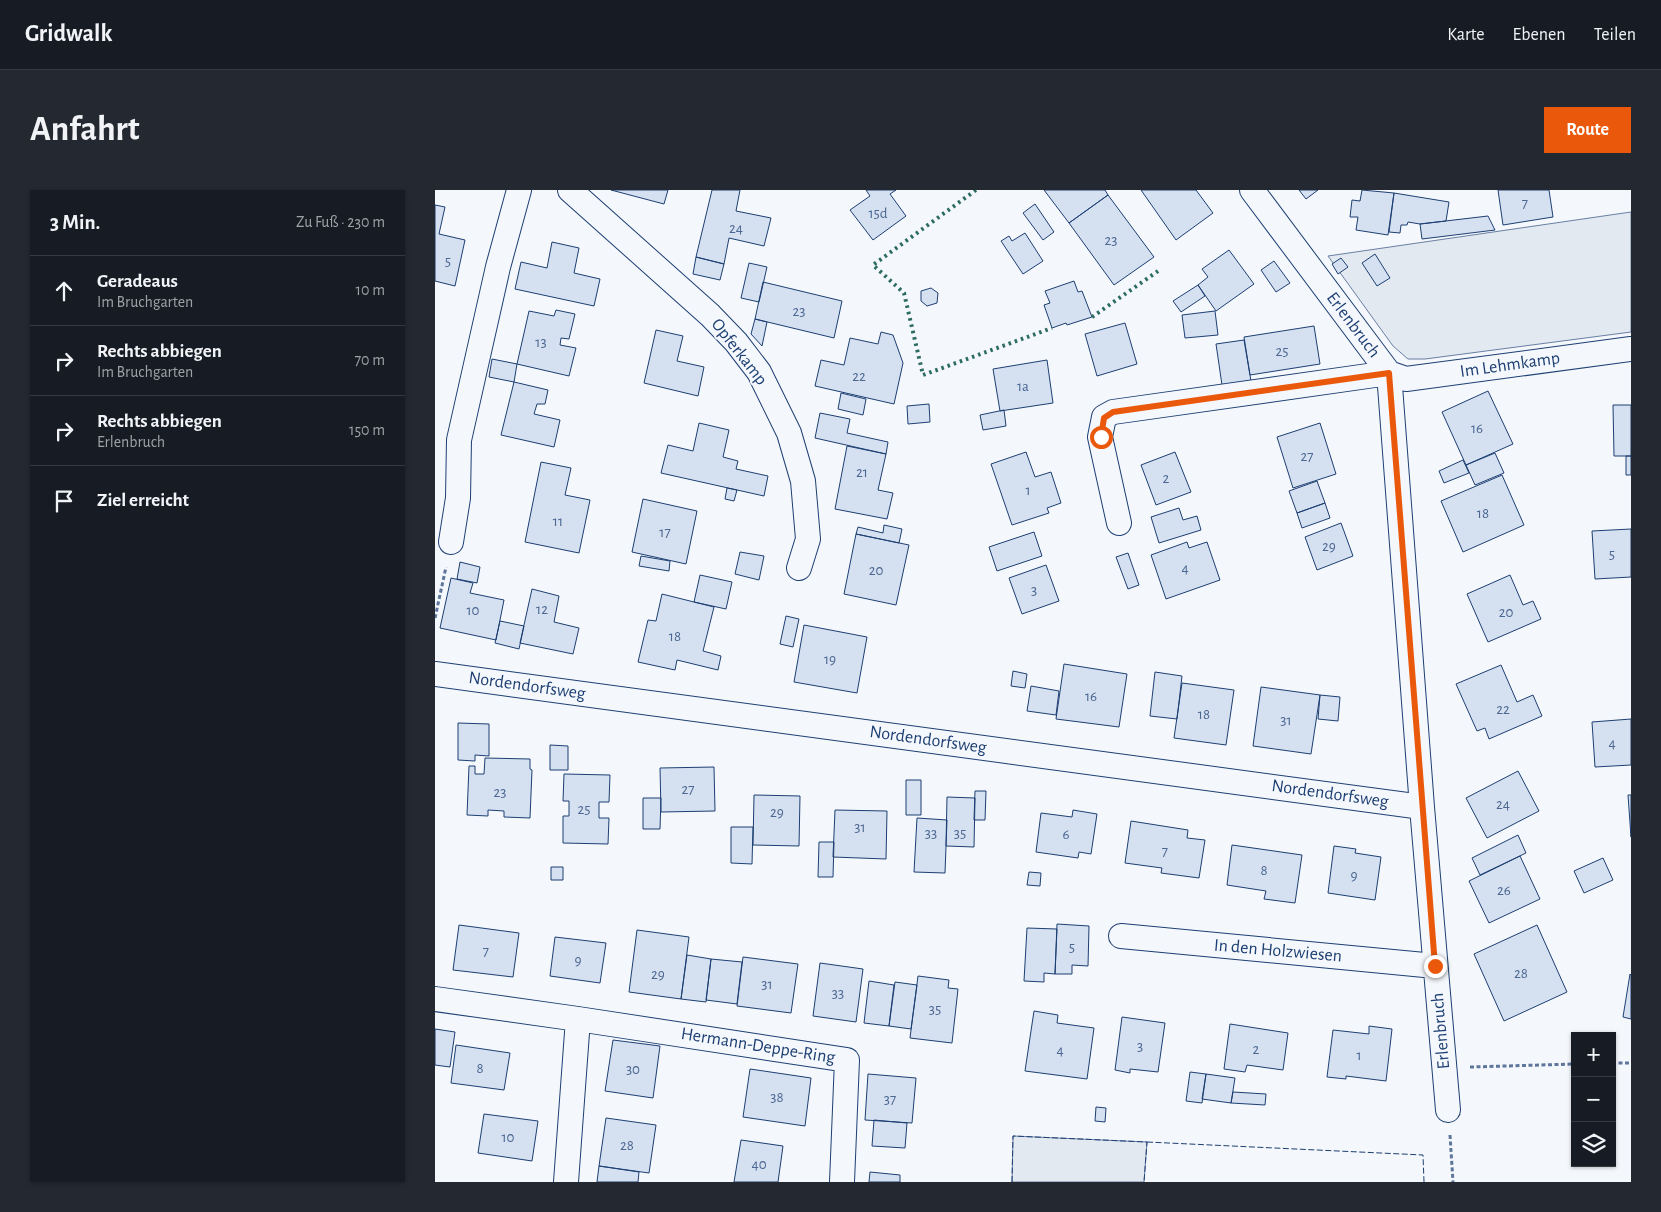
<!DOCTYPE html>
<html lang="de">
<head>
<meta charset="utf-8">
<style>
	:root { --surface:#171b24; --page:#242831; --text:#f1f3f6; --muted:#9ea1a6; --line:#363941; --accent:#ea580c }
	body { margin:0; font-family:"Alegreya Sans",sans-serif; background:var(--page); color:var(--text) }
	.controls { position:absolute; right:15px; bottom:15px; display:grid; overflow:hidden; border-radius:0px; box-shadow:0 1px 4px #0004 }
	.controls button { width:45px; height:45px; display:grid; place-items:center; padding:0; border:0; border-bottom:1px solid var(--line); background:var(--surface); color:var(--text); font:25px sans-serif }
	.stop { position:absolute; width:15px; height:15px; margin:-11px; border:4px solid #ea580c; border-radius:50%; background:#fff }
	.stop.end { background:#ea580c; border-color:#fff; box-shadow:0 1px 5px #0008 }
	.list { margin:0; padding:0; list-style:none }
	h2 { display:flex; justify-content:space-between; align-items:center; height:65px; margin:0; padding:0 20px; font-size:21px }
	h2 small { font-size:16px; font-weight:400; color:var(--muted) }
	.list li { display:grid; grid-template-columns:32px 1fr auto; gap:15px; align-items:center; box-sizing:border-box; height:70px; padding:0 20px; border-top:1px solid var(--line) }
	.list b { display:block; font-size:19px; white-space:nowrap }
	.list p { margin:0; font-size:16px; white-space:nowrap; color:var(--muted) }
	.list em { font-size:16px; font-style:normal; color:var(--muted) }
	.icon { flex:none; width:28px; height:28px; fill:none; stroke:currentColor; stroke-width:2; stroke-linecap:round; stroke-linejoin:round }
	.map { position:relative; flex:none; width:1196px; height:992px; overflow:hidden; border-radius:0px }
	header { display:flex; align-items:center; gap:30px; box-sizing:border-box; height:70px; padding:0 25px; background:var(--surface); border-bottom:1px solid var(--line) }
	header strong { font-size:24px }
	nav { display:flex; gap:28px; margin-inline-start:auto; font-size:18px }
	.intro { display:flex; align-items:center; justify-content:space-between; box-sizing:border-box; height:120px; padding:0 30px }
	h1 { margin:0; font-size:35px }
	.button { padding:12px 22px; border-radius:0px; background:var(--accent); color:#fff; font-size:18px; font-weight:700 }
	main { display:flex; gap:30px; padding:0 30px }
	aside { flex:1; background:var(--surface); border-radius:0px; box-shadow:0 1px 4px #0004 }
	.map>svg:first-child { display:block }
</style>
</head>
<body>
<header>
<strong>Gridwalk</strong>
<nav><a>Karte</a><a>Ebenen</a><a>Teilen</a></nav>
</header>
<div class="intro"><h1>Anfahrt</h1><a class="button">Route</a></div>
<main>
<aside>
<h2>3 Min.<small>Zu Fuß · 230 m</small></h2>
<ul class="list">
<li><svg class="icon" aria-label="ahead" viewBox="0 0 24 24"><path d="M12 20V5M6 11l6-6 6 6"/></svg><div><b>Geradeaus</b><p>Im Bruchgarten</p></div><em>10 m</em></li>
<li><svg class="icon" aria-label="right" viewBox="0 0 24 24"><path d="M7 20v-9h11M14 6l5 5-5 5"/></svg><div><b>Rechts abbiegen</b><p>Im Bruchgarten</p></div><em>70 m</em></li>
<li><svg class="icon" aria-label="right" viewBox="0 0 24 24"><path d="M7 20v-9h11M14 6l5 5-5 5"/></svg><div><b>Rechts abbiegen</b><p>Erlenbruch</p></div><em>150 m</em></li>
<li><svg class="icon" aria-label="arrive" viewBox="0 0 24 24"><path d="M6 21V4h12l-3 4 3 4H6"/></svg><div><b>Ziel erreicht</b></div></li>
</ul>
</aside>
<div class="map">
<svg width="1196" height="992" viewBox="0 0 1196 992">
	<rect width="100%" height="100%" fill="#f4f7fb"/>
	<path fill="#e3e9f0" stroke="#687fa3" d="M1196,22V142L990,169H973L958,156L893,66Z
		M578,946L712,952L709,992H577Z"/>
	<path fill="#d5e0f0" stroke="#1d3f73" d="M176,0H233L229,14Z
		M277,0H305L301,21L336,28L329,56L294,48L289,74L261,67Z
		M431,0H461L455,4L471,26L438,50L415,20L435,6Z
		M609,0H670L673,5L634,33Z
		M706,0H761L778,23L741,50Z
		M864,0H883L871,9Z
		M927,0L959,3L953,45L921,40L923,27H915L917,10L925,11Z
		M1063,0H1114L1118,27L1068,35Z
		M959,3L1014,12L1011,31L985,34L973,32L972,35H966L965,43L954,42Z
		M673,5L719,67L679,95L634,33Z
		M600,14L619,42L608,50L588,23Z
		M0,15L10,17L4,44L30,50L20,96L0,91Z
		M1053,26L1060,40L987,49L985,34Z
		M590,43L608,71L588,84L566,51L574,46L577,51Z
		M117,52L144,58L139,83L165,89L159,116L80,99L86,72L112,78Z
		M794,60L819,94L781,121L763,95L773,87L767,79Z
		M940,64L955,88L942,96L927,73Z
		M261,67L289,74L285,90L258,84Z
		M906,68L913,77L903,84L897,74Z
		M839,71L855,93L841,102L826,80Z
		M314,73L332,77L324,112L306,108Z
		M639,91L643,102L647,101L657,127L632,135L631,133L617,138L609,115L615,113L610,101Z
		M328,92L407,111L399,148L320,129Z
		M763,95L770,106L746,122L738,111Z
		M496,98L503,103L502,113L492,116L486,111V101Z
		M121,120L140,124L134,149L126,148L125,155L141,158L134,186L82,174L94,121L119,126Z
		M780,121L783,145L750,148L747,125Z
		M320,129L332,132L327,156L316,144Z
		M690,133L702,174L662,186L650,144Z
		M879,136L885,174L815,185L809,147Z
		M221,140L248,146L242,171L269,177L263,206L209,193Z
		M446,142L458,145L468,173L459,214L380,196L386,170L409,175L415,148L443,154Z
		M809,150L816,191L787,195L781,154Z
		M57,169L82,174L79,192L54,187Z
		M612,170L618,213L565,221L558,179Z
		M79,192L113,200L110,214H102L99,224L125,230L119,257L66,245Z
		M1053,201L1078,254L1031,275L1007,222Z
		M406,203L431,209L428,225L403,219Z
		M494,214L495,232L473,234L472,216Z
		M1178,215H1196V266H1179Z
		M569,220L571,236L548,240L545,225Z
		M385,223L415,229L412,243L453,252L451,264L380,248Z
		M264,233L294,240L288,267L303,271L301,279L333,286L329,306L226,283L233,255L258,261Z
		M885,233L901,284L858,298L842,247Z
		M412,256L451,264L443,300L458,303L452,329L400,319Z
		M591,262L600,287L616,282L626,313L612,318L614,323L577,335L556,274Z
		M740,262L756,302L721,315L706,275Z
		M1060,263L1069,283L1040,295L1031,275Z
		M1191,266H1196V285H1191Z
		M1028,270L1034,283L1009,293L1004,281Z
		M106,272L136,278L130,305L155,310L144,363L90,352Z
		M1067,285L1089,335L1028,362L1006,311Z
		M882,291L890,313L862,323L854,301Z
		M292,298L302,300L299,311L290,309Z
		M208,309L262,321L251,374L197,362Z
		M890,313L895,328L867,338L862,323Z
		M744,318L748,330L762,326L766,340L724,353L716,327Z
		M906,333L918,366L882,380L870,347Z
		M449,335L467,339L464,353L421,344L423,337L448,343Z
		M1196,339V387L1160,389L1157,341Z
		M599,342L607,366L562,381L554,357Z
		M421,344L474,355L461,415L409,404Z
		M752,352L754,358L772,352L785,390L731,409L716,365Z
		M305,362L329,366L324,390L300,384Z
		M693,363L704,395L693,399L681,367Z
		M206,366L235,371L234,381L204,376Z
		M25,372L45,377L42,393L22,389Z
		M611,375L624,411L587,424L574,388Z
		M265,385L297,392L291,419L259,412Z
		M1075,385L1088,415L1098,411L1106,429L1053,452L1032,404Z
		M16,388L38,393L35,403L69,410L61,450L5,438Z
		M97,399L124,406L119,432L144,438L138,464L85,453Z
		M227,404L279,417L268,461L286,466L283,480L242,470L240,480L203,472L213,430L221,431Z
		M351,426L364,429L358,457L345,454Z
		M65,431L89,436L84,459L60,453Z
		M369,435L432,447L422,503L359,492Z
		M629,474L692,484L684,537L621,529Z
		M1066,475L1082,512L1098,505L1107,526L1054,549L1050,538L1042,541L1021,494Z
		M578,481L592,484L590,498L576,496Z
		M720,482L747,486L742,529L715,526Z
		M747,493L799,500L791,555L739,548Z
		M596,496L624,501L621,525L592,521Z
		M826,497L885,505L876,564L818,556Z
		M885,505L905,507L903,531L883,529Z
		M1196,529V575L1160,577L1157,532Z
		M23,533L54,534V566L40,565V571L23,570Z
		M115,555L133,556V580H115Z
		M50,568L95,569V579L97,580L95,628L69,627V621L53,620V626L32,625L34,576H40V584H49Z
		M279,577L280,621L226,622L225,578Z
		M1083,581L1104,621L1052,648L1031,608Z
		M129,584L175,585L174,612H164V628H174L173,654L128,653V626H134V611H128Z
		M471,590H486V625H471Z
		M540,601H551L550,630H539Z
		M319,605L365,606L364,656L318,655Z
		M1193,605H1196V647Z
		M512,607L540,608L539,657L511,656Z
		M208,608H226L225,639H208Z
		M400,620L452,621L451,669L398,667Z
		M638,620L662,624L656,664L644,662L643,668L601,662L606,623L637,627Z
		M482,628L512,630L510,683L479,682Z
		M696,631L753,640L752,648L770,650L764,688L726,683L727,678L690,673Z
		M296,637H318L317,674L296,673Z
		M1083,645L1091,663L1045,685L1037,668Z
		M384,652H399L398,687H383Z
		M797,655L867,665L860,713L829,709L831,701L792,695Z
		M899,656L921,659L920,663L946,667L940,710L893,703Z
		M1085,666L1105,709L1054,733L1034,691Z
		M1168,668L1178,690L1149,703L1139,681Z
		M116,677H128V690H116Z
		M594,682L606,683L605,696L592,695Z
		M622,734L654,736L653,776L637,775V784H620Z
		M24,735L84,743L78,787L18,780Z
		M1102,735L1132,802L1069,831L1039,764Z
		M592,738L622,739L620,784L609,783V792L589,791Z
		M202,740L254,747L246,809L194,802Z
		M120,747L171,753L165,793L115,786Z
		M252,765L276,769L271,812L246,809Z
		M308,767L363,774L356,823L302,816Z
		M276,769L307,772L302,814L271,810Z
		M385,773L428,779L421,832L378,826Z
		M1195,784L1196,785V829L1188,827Z
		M483,786L514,790L513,798L523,799L517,853L475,848Z
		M434,791L459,795L454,836L429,833Z
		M460,792L482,795L476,839L454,836Z
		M599,821L623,825L622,833L659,838L652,889L590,881Z
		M687,827L730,833L723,882L695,879V883L680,880Z
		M795,834L853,843L848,880L812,875L810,882L789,879Z
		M934,836L957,839L951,891L911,886V889L892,887L898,840L934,844Z
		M0,839L20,842L15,877L0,875Z
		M178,850L225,856L218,908L170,901Z
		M21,855L75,863L69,900L16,893Z
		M315,879L376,888L370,936L308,927Z
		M755,882L771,884L767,913L751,911Z
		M433,884L481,888L477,933L430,930Z
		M771,884L800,888L796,913L767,909Z
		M798,902L831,904L830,915L796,913Z
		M661,917L671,918L670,932L660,931Z
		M49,924L103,931L97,971L43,963Z
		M171,928L221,935L214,983L164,976Z
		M439,930L472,933L470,958L437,956Z
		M306,950L348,956L343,992H299Z
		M164,976L204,982L203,992H162Z
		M435,982L465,985V992H434Z"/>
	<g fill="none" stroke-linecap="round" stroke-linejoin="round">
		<defs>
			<path id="minor" d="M135,0L275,125L301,152L324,182L354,243L368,291L373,349L364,378
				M817,0L954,183L987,617L1013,920
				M684,333L665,247L669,227L678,222L954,183L971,189L1196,159
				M16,352L23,308L24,250L63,77L84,0
				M0,484L987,617
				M686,746L1000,776
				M0,809L143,829L412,870L407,992
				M131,992L143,829"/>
		</defs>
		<use href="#minor" stroke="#1d3f73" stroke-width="26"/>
		<path stroke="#5e769c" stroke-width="3" stroke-dasharray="4 2.5" stroke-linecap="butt" d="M0,428L11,377
			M1177,873H1196
			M1035,877L1140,874
			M1015,945L1018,992"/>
		<use href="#minor" stroke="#f4f7fb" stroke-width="24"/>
		<path stroke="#2c6c60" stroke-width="4" stroke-dasharray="2.5 4" stroke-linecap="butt" d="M541,0L438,75L469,103L488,185L617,138
			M657,127L726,79"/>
		<path stroke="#1d3f73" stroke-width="1" stroke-dasharray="6 2.5" stroke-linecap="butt" d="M712,952L988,965L989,992
			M577,992L578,946L712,952L709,992"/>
	</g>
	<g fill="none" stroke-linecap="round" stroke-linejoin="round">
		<path stroke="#ea580c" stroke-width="6" d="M666,247L669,228L678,222L954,183L1000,776"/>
	</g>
	<g text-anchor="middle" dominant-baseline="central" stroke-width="4" stroke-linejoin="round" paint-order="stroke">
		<g font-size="15" fill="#4b6792">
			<text x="1090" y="13">7</text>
			<text x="443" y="23">15d</text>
			<text x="301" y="38">24</text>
			<text x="676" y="50">23</text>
			<text x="13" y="71">5</text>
			<text x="364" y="121">23</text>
			<text x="106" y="152">13</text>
			<text x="847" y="161">25</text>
			<text x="424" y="186">22</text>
			<text x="588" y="196">1a</text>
			<text x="1042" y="238">16</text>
			<text x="872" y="266">27</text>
			<text x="427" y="282">21</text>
			<text x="731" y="288">2</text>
			<text x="593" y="300">1</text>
			<text x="1048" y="323">18</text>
			<text x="123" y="331">11</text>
			<text x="230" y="342">17</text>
			<text x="894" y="356">29</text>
			<text x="1177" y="364">5</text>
			<text x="750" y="378">4</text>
			<text x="441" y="380">20</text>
			<text x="599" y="400">3</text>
			<text x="107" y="419">12</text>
			<text x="38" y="420">10</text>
			<text x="1071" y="422">20</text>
			<text x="240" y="446">18</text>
			<text x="395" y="469">19</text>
			<text x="656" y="506">16</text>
			<text x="1068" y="519">22</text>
			<text x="769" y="524">18</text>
			<text x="851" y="530">31</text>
			<text x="1177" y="553">4</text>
			<text x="253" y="599">27</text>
			<text x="65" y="602">23</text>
			<text x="1068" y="614">24</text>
			<text x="149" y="619">25</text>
			<text x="342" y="622">29</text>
			<text x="425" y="637">31</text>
			<text x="496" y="643">33</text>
			<text x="525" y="643">35</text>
			<text x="631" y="644">6</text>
			<text x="730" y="661">7</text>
			<text x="829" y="680">8</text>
			<text x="919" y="685">9</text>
			<text x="1069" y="700">26</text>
			<text x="637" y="757">5</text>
			<text x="51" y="761">7</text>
			<text x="143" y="770">9</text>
			<text x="1086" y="783">28</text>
			<text x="223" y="784">29</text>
			<text x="332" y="794">31</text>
			<text x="403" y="803">33</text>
			<text x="500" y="819">35</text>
			<text x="705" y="856">3</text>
			<text x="821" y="859">2</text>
			<text x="625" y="860">4</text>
			<text x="924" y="865">1</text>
			<text x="45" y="878">8</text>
			<text x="198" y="879">30</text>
			<text x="342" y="907">38</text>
			<text x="455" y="909">37</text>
			<text x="73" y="947">10</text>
			<text x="192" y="955">28</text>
			<text x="324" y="974">40</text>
		</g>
		<g font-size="18" fill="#1d3f73" stroke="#f4f7fb">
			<text transform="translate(918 135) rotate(53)">Erlenbruch</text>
			<text transform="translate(304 162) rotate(52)">Opferkamp</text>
			<text transform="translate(1075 175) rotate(-8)">Im Lehmkamp</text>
			<text transform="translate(92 496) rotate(8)">Nordendorfsweg</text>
			<text transform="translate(493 550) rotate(8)">Nordendorfsweg</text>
			<text transform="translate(895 604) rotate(8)">Nordendorfsweg</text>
			<text transform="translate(843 761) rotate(5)">In den Holzwiesen</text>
			<text transform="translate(1006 841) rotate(-95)">Erlenbruch</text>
			<text transform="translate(323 856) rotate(9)">Hermann-Deppe-Ring</text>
		</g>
	</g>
</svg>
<div class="controls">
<button>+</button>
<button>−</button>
<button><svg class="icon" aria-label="layers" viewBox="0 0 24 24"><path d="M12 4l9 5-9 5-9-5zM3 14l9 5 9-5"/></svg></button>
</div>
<div class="stop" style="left:666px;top:247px"></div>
<div class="stop end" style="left:1000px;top:776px"></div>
</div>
</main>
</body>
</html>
